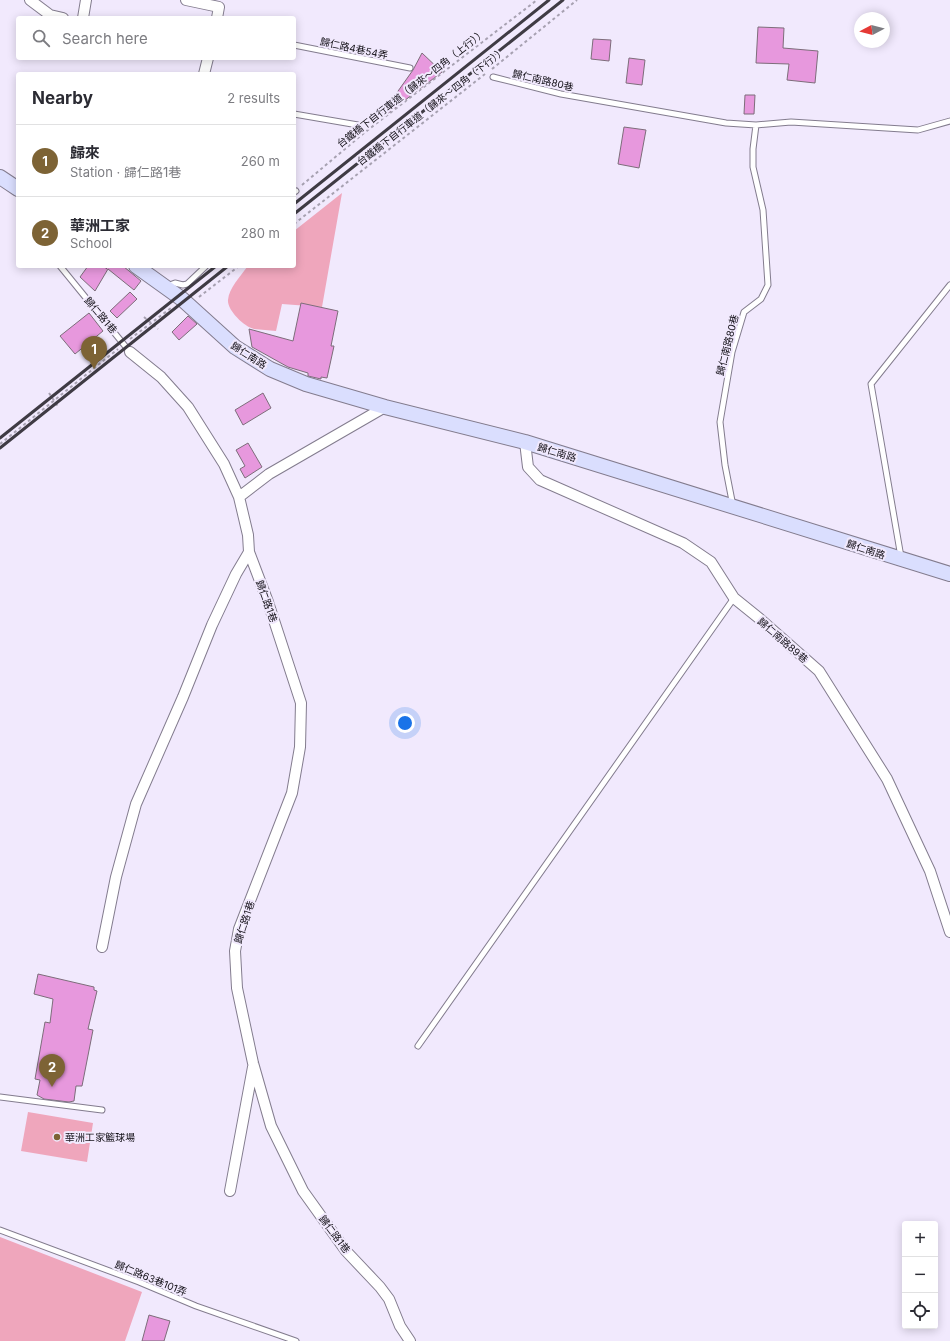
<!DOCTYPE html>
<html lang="en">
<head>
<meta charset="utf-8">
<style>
	:root { --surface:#fff; --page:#f2f2f3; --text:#2b2b33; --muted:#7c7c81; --line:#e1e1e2; --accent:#7d6335 }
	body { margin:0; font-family:Inter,"Noto Sans TC",sans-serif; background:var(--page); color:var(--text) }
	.controls { position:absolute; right:12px; bottom:12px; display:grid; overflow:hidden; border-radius:4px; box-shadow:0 2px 10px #0003 }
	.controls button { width:36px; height:36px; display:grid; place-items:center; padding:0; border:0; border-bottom:1px solid var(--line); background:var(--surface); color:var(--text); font:20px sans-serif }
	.compass { position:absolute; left:854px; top:12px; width:36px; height:36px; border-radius:50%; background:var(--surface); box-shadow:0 2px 10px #0003; rotate:263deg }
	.you { position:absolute; left:405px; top:723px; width:14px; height:14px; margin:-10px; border:3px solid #fff; border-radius:50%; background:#1a73e8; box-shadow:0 0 0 6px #1a73e833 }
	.badge { display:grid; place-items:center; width:26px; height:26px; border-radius:50%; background:var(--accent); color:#fff; font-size:13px; font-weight:700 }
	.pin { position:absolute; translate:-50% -33px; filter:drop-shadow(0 1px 2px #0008) }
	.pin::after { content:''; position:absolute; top:21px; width:14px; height:12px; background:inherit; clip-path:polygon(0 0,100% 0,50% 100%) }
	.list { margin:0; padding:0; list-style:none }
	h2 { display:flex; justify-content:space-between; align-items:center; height:52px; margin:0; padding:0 16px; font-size:17px }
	h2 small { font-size:13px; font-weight:400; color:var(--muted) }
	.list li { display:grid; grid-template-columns:26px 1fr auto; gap:12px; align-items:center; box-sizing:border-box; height:72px; padding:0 16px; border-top:1px solid var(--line) }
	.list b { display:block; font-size:15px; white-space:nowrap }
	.list p { margin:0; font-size:13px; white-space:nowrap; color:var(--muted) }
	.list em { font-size:13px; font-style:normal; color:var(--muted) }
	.icon { flex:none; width:22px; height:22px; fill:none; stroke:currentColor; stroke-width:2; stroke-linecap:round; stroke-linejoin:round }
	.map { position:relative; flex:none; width:950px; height:1341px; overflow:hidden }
	.search { position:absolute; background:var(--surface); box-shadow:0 2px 10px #0003; left:16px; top:16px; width:280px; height:44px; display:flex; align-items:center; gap:10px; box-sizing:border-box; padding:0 14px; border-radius:4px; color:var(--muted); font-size:15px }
	.panel { position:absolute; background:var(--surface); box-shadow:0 2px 10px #0003; left:16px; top:72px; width:280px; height:196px; border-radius:4px }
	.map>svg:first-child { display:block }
</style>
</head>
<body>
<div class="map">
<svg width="950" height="1341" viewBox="0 0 950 1341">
	<rect width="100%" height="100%" fill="#f1e9fd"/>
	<path fill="#efa6bc" d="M342,193L322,307L282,304L276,331C269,330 261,330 254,329C244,327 227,310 228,300C229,288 240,277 247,267L249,266H294V231Z
		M28,1112L93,1123L87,1162L21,1151Z
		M0,1237L142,1292L125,1341H0Z"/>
	<path fill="#e798dd" stroke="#7d6d7a" d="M758,27L784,28L783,48L818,51L815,83L787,80L789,64L756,63Z
		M593,39L611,40L609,61L591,59Z
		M422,53L442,72L383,117L381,115L413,70Z
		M629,58L645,60L642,85L626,83Z
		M745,95H755L754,114H744Z
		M624,127L646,130L639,168L618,164Z
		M88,266H103L107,269L104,266H123L141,281L134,290L108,269L95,291L80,277Z
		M130,292L137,299L117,318L110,311Z
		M301,303L338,311L331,346H334L327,378L321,377V379L308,376V373L288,367L252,347L249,329L293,341Z
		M89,313L103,331L75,354L60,336Z
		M188,316L197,324L179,340L172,332Z
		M263,393L271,408L243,425L235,410Z
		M248,443L262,467L245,478L240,469L245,466L236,450Z
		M38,974L94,987V990L97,991L88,1029L93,1030L82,1086H76L74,1101L69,1102L44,1099L37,1095L40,1080L35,1079L45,1022L50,1023L53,999L34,994Z
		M149,1315L170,1321L164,1341H142Z"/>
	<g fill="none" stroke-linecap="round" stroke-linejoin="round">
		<defs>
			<path id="lane" d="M294,45L410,68
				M493,77L561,94L726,123L756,125L791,122L918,130L950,121
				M294,114L358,125
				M294,192L296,191
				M60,266L130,352
				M167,286L175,283L183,285L187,284L206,266
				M733,506L725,465L720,422L732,352L744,312L761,299L768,285L763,210L753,167V149L756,125
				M901,557L871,384L950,285
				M418,1046L734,598
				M0,1097L102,1110
				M0,1230L139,1282L196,1306L296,1341"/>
			<path id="street" d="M30,0L50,15L63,18
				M186,0L219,7L217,18
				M83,18L86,0
				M204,74L208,58
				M130,352L161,377L188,407L224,464L239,497
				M385,407L269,474L239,497L248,535L249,552L268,602L301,703L300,747L292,793L239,929L235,951L237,988L253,1063L271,1126L303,1191L346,1251L380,1287L389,1299L400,1326L410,1341
				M525,442L528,467L540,480L683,543L711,562L734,598L760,619L819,671L887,779L930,871L950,932
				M102,947L116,877L136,804L183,697L212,625L236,574L249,552
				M230,1191L253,1067"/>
			<path id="secondary" d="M0,177L18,189
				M136,266L182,299L235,347L270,369L306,384L385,407L525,442L950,574"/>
		</defs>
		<use href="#lane" stroke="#837c8e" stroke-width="7"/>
		<use href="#street" stroke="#837c8e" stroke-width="12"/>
		<use href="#secondary" stroke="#837c8e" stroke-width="16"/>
		<path stroke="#a7a1b1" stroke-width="2" stroke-dasharray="3 3" stroke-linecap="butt" d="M492,69L577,0
			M302,185L364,133L537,0
			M294,224L485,74
			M199,297L239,266
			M144,317L158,329
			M130,339L171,308
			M49,393L59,408
			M0,444L118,349"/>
		<use href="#lane" stroke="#fff" stroke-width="5"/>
		<use href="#street" stroke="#fff" stroke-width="10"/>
		<use href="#secondary" stroke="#dadefe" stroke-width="14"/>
		<path stroke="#3f3b44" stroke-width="3" d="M294,204L549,0
			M294,214L563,0
			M0,438L216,266
			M0,448L228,266"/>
	</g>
	<circle fill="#7d6335" stroke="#f1e9fd" stroke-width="1.5" cx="57" cy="1137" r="4"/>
	<g text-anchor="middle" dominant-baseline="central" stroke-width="4" stroke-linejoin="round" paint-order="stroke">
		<g font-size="10" fill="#141118" stroke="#f1e9fd">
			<text transform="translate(354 48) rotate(12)">歸仁路4巷54弄</text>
			<text transform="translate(543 80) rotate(13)">歸仁南路80巷</text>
			<text transform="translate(411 88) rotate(-38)">台鐵橋下自行車道（歸來～四角（上行））</text>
			<text transform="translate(431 106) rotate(-38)">台鐵橋下自行車道（歸來～四角（下行））</text>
			<text transform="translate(101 315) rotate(50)">歸仁路1巷</text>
			<text transform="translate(727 345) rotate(-76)">歸仁南路80巷</text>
			<text transform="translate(249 355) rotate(33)">歸仁南路</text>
			<text transform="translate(557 452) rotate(17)">歸仁南路</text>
			<text transform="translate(866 549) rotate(18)">歸仁南路</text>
			<text transform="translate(267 601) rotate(70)">歸仁路1巷</text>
			<text transform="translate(783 640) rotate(41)">歸仁南路89巷</text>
			<text transform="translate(244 922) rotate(-72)">歸仁路1巷</text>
			<text transform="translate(335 1234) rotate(53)">歸仁路1巷</text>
			<text transform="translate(151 1278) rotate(22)">歸仁路63巷101弄</text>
		</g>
		<g font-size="10" fill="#141118" stroke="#f1e9fd" text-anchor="start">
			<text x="65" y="1137">華洲工家籃球場</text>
		</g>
	</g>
</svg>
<div class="controls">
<button>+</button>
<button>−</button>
<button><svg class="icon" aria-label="locate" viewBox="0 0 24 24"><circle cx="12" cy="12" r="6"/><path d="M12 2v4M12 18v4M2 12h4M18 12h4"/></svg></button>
</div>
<svg class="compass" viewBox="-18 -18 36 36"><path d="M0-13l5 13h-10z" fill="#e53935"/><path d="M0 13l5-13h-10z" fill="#7c7c81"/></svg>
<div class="you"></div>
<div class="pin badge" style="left:94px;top:369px">1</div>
<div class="pin badge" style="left:52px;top:1087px">2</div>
<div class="search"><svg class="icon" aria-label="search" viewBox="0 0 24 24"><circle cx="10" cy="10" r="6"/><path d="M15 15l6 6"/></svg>Search here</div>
<section class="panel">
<h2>Nearby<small>2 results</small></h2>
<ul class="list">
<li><span class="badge">1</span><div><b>歸來</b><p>Station · 歸仁路1巷</p></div><em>260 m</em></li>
<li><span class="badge">2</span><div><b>華洲工家</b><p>School</p></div><em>280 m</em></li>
</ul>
</section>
</div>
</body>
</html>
